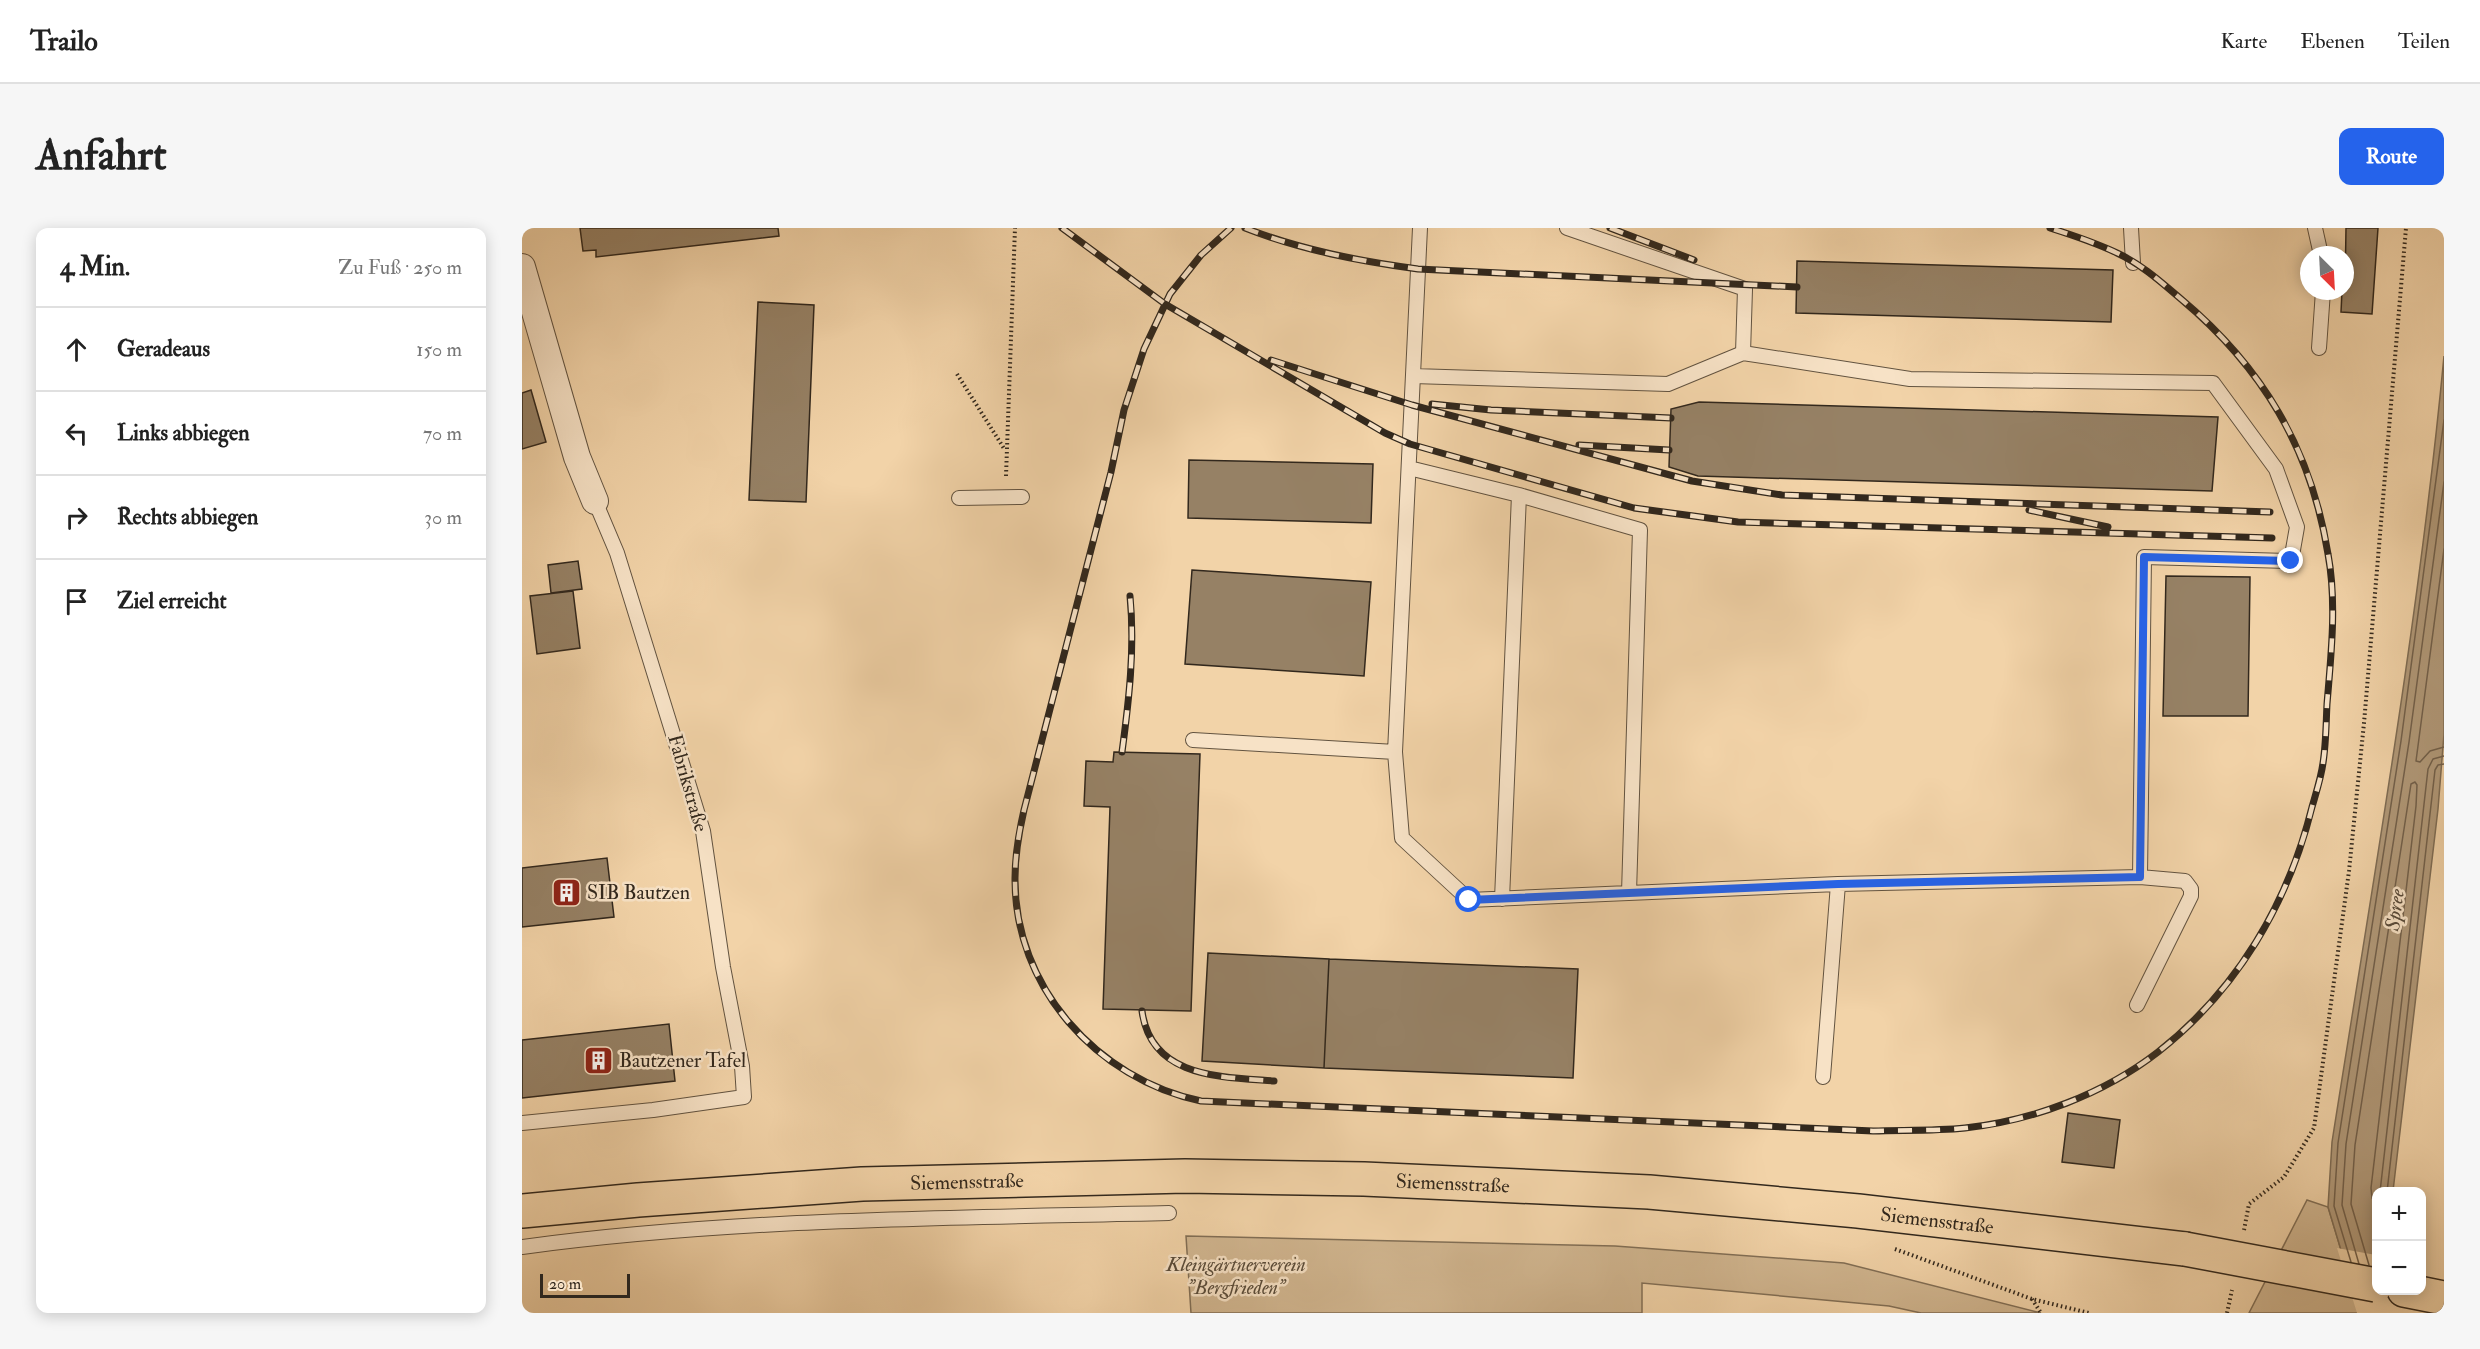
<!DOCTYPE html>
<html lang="de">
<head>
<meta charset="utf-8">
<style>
	:root { --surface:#fff; --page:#f6f6f6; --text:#222; --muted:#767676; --line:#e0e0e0; --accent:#2563eb }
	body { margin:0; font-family:"IM FELL Double Pica",serif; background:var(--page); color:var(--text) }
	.controls { position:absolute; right:18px; bottom:18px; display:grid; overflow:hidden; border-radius:12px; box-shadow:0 3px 15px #0003 }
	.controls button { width:54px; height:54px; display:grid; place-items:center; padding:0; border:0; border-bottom:2px solid var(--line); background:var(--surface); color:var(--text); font:30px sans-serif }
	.compass { position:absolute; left:1778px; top:18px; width:54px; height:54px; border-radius:50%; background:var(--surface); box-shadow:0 3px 15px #0003; rotate:156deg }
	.scale { position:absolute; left:18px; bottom:15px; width:90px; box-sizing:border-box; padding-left:6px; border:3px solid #32281d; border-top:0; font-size:16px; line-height:21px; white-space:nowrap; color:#32281d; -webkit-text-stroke:4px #f7e2c6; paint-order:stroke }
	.stop { position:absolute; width:18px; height:18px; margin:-14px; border:4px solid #2563eb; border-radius:50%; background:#fff }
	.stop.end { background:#2563eb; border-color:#fff; box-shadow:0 2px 6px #0008 }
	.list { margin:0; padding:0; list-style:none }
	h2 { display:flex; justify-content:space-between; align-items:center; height:78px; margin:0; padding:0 24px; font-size:26px }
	h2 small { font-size:20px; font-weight:400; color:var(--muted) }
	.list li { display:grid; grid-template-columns:39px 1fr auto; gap:18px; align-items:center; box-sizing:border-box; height:84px; padding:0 24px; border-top:2px solid var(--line) }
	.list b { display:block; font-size:22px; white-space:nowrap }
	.list em { font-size:20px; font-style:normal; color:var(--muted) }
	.icon { flex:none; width:33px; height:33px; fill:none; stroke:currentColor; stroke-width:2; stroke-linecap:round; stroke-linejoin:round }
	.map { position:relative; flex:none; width:1922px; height:1085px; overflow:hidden; border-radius:12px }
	header { display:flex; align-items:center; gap:36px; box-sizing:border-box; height:84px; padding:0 30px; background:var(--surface); border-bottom:2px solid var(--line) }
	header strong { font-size:28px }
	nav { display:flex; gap:33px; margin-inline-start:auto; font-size:21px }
	.intro { display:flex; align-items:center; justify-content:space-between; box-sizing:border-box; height:144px; padding:0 36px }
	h1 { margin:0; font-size:42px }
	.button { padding:15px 27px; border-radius:12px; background:var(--accent); color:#fff; font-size:21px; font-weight:700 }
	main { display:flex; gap:36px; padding:0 36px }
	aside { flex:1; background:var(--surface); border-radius:12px; box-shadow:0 3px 15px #0003 }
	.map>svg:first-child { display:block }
</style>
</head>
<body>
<header>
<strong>Trailo</strong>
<nav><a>Karte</a><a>Ebenen</a><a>Teilen</a></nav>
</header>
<div class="intro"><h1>Anfahrt</h1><a class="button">Route</a></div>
<main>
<aside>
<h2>4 Min.<small>Zu Fuß · 250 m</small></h2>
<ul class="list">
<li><svg class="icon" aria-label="ahead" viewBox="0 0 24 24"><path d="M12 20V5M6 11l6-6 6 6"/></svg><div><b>Geradeaus</b></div><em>150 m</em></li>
<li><svg class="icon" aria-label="left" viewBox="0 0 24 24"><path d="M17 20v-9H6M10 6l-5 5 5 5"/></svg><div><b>Links abbiegen</b></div><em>70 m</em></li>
<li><svg class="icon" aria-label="right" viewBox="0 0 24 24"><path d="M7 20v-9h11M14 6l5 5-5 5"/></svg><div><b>Rechts abbiegen</b></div><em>30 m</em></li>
<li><svg class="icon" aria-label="arrive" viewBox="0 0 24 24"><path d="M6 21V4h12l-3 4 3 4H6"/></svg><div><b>Ziel erreicht</b></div></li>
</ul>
</aside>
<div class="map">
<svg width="1922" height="1085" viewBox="0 0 1922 1085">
	<rect width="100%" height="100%" fill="#f2d3a8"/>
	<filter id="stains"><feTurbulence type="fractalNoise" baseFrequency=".00333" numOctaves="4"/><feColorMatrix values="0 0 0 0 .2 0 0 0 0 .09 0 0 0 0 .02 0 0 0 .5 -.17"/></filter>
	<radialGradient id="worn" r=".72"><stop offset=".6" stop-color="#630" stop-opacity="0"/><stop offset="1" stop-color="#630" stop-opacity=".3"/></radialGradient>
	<path fill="#d1b690" stroke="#826f56" stroke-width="1.5" d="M1785,972L1806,979L1838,1085H1727Z
		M664,1008L1093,1018L1322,1035L1519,1085H1399L1367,1078L1120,1055V1085H669Z"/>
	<path fill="#b19979" stroke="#7e6c54" stroke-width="1.5" d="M1922,128V506L1916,581L1871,963L1854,964V1062L1838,1085L1806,979L1810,914C1851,653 1897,392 1922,128Z"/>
	<path fill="#f2d3a8" d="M1815,1020L1854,1027V1062H1881L1886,1085H1835Z"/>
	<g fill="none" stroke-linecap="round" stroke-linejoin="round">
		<path stroke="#72604b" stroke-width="1.5" d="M1922,321L1894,533L1898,534L1908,523L1922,519
			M1858,964L1906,541L1911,531L1922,528
			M1865,964L1913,542L1916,537L1922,536
			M1829,1034L1812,978L1816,915L1879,513L1922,192
			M1837,1036L1820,977L1824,916L1887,514L1922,254
			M1847,1037L1829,976L1833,917L1889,556L1893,554L1895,557L1894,578L1849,960L1850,970L1854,978"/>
	</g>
	<path fill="#968165" stroke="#32281d" stroke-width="1.5" d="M58,0H256L257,8L74,29V22L61,23Z
		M1824,0H1856L1850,86L1819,84L1820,63H1823Z
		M1275,33L1591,42L1589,94L1274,85Z
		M236,74L292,77L284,274L227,272Z
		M9,162L24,214L0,221V165Z
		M1177,174L1696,189L1690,263L1176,248L1147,239L1149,181Z
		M667,232L851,236L849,295L666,290Z
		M56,333L60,361L29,365L26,337Z
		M670,342L849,354L842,448L663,436Z
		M1644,348L1728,349L1726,488H1641Z
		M51,363L58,420L15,426L8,368Z
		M592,524L678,526L669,783L581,781L588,579L562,578L564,533L591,534Z
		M85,630L92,689L0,699V640Z
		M686,725L807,731L802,840L680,833Z
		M807,731L1056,741L1051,850L802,840Z
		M147,796L153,853L0,870V812Z
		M1546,885L1598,892L1592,940L1540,934Z"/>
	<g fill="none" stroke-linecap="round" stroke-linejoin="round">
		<defs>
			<path id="service" d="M898,0L873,524L880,610L947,672L1316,656L1618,649L1663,653L1669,661V668L1615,777
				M1045,0L1223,61L1221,125
				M1609,0L1611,35
				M1793,0L1799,27
				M1797,120L1801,63
				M891,148L1146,156L1221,125L1388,151L1691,155L1754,241L1775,299L1769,333L1622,329L1618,649
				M887,240L997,267L980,671
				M997,267L1118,302L1107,665
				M437,270L500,269
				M671,512L873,524
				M1301,849L1316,656
				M0,895L131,882L222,869L220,838L201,739L181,603L95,325L73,273
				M0,1019C214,990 431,990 647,985"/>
			<path id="minor" d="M0,39L55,229L73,273"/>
			<g id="primary">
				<path id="s1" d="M0,983L116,972L340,956L663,948L842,951L1127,964L1336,983L1663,1021"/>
				<path d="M1882,1062L1922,1070"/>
			</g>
		</defs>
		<use href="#service" stroke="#625340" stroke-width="16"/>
		<use href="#minor" stroke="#625340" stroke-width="28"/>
		<use href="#primary" stroke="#32281d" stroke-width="36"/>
		<path stroke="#32281d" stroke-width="4" stroke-dasharray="1.5 3" stroke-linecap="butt" d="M435,146L483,222
			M484,248L493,0
			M1722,1002L1727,976L1762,949L1792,900L1827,643L1842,495L1884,0
			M1373,1021L1510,1071L1567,1085
			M1510,1071L1519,1085
			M1705,1085L1710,1062"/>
		<use href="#service" stroke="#f7e2c6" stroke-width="14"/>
		<use href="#minor" stroke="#f7e2c6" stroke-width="26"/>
		<use href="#primary" stroke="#f2d3a8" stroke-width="33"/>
		<defs>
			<path id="rail" d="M540,0L643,76L863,205L888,216L1112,280L1216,294L1750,310
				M709,0L679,27L648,66L622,121L602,182L589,244L502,582C497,604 493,627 493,650C492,759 575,851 679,873L1351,903C1381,902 1413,903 1443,900C1510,893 1582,866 1636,824C1715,762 1766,676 1790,579C1794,565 1799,550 1801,535C1804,516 1804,496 1805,476C1809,427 1815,375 1806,326C1789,220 1740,139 1659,71C1639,54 1619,36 1595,25C1574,15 1550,7 1528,0
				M723,0C779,22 837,33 896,41L1275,59
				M1088,0L1172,32
				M749,132L890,177L1170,253L1260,267L1748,284
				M910,176L969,182L1149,190
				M1057,217L1147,222
				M1507,282L1586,299
				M600,524C607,472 613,420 608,368
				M620,783C629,850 699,849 752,853"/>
		</defs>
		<use href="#rail" stroke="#32281d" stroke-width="7"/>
		<use href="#rail" stroke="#f7e2c6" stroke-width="4.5" stroke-dasharray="14" stroke-linecap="butt"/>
		<defs>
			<path id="primary-bridge" d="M1663,1021L1854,1057"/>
		</defs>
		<use href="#primary-bridge" stroke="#32281d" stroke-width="36" stroke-linecap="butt"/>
		<use href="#primary-bridge" stroke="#f2d3a8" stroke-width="33"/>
	</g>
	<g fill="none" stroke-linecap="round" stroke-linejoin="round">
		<path stroke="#2563eb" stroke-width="8" d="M947,672L1316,656L1618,649L1622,329L1769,333"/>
	</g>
	<defs>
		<symbol id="building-square" viewBox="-11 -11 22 22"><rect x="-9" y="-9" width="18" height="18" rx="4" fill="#8f2418" stroke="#f7e2c6"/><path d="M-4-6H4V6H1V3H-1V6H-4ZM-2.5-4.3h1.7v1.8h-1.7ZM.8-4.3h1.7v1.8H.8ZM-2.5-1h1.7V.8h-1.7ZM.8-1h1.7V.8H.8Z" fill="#fff"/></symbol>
	</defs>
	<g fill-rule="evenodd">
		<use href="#building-square" x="28" y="648" width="33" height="33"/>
		<use href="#building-square" x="60" y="816" width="33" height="33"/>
	</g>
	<g text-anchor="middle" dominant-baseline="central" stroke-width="5" stroke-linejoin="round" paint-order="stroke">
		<g font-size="20" fill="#32281d" stroke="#f7e2c6">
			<text transform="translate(166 555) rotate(74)">Fabrikstraße</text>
			<text stroke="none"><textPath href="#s1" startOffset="446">Siemensstraße</textPath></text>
			<text stroke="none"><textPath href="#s1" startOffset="932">Siemensstraße</textPath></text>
			<text stroke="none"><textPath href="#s1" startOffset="1418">Siemensstraße</textPath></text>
		</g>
		<g font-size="20" fill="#32281d" stroke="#f7e2c6" text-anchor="start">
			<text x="65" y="664">SIB Bautzen</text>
			<text x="97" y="832">Bautzener Tafel</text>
		</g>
		<g font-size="20" font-style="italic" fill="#5a4c3a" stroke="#f7e2c6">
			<text x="714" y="1036">Kleingärtnerverein<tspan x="714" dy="23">"Bergfrieden"</tspan></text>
		</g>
		<g font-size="21" font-style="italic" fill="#584a39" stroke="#f7e2c6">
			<text transform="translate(1873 682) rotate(-83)">Spree</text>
		</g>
	</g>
	<rect width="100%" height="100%" filter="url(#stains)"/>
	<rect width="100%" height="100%" fill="url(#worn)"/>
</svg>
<div class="controls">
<button>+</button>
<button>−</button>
</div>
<svg class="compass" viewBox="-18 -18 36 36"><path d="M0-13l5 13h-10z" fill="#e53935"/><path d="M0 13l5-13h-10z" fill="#767676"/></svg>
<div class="scale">20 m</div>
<div class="stop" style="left:947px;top:672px"></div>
<div class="stop end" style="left:1769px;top:333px"></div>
</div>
</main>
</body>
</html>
